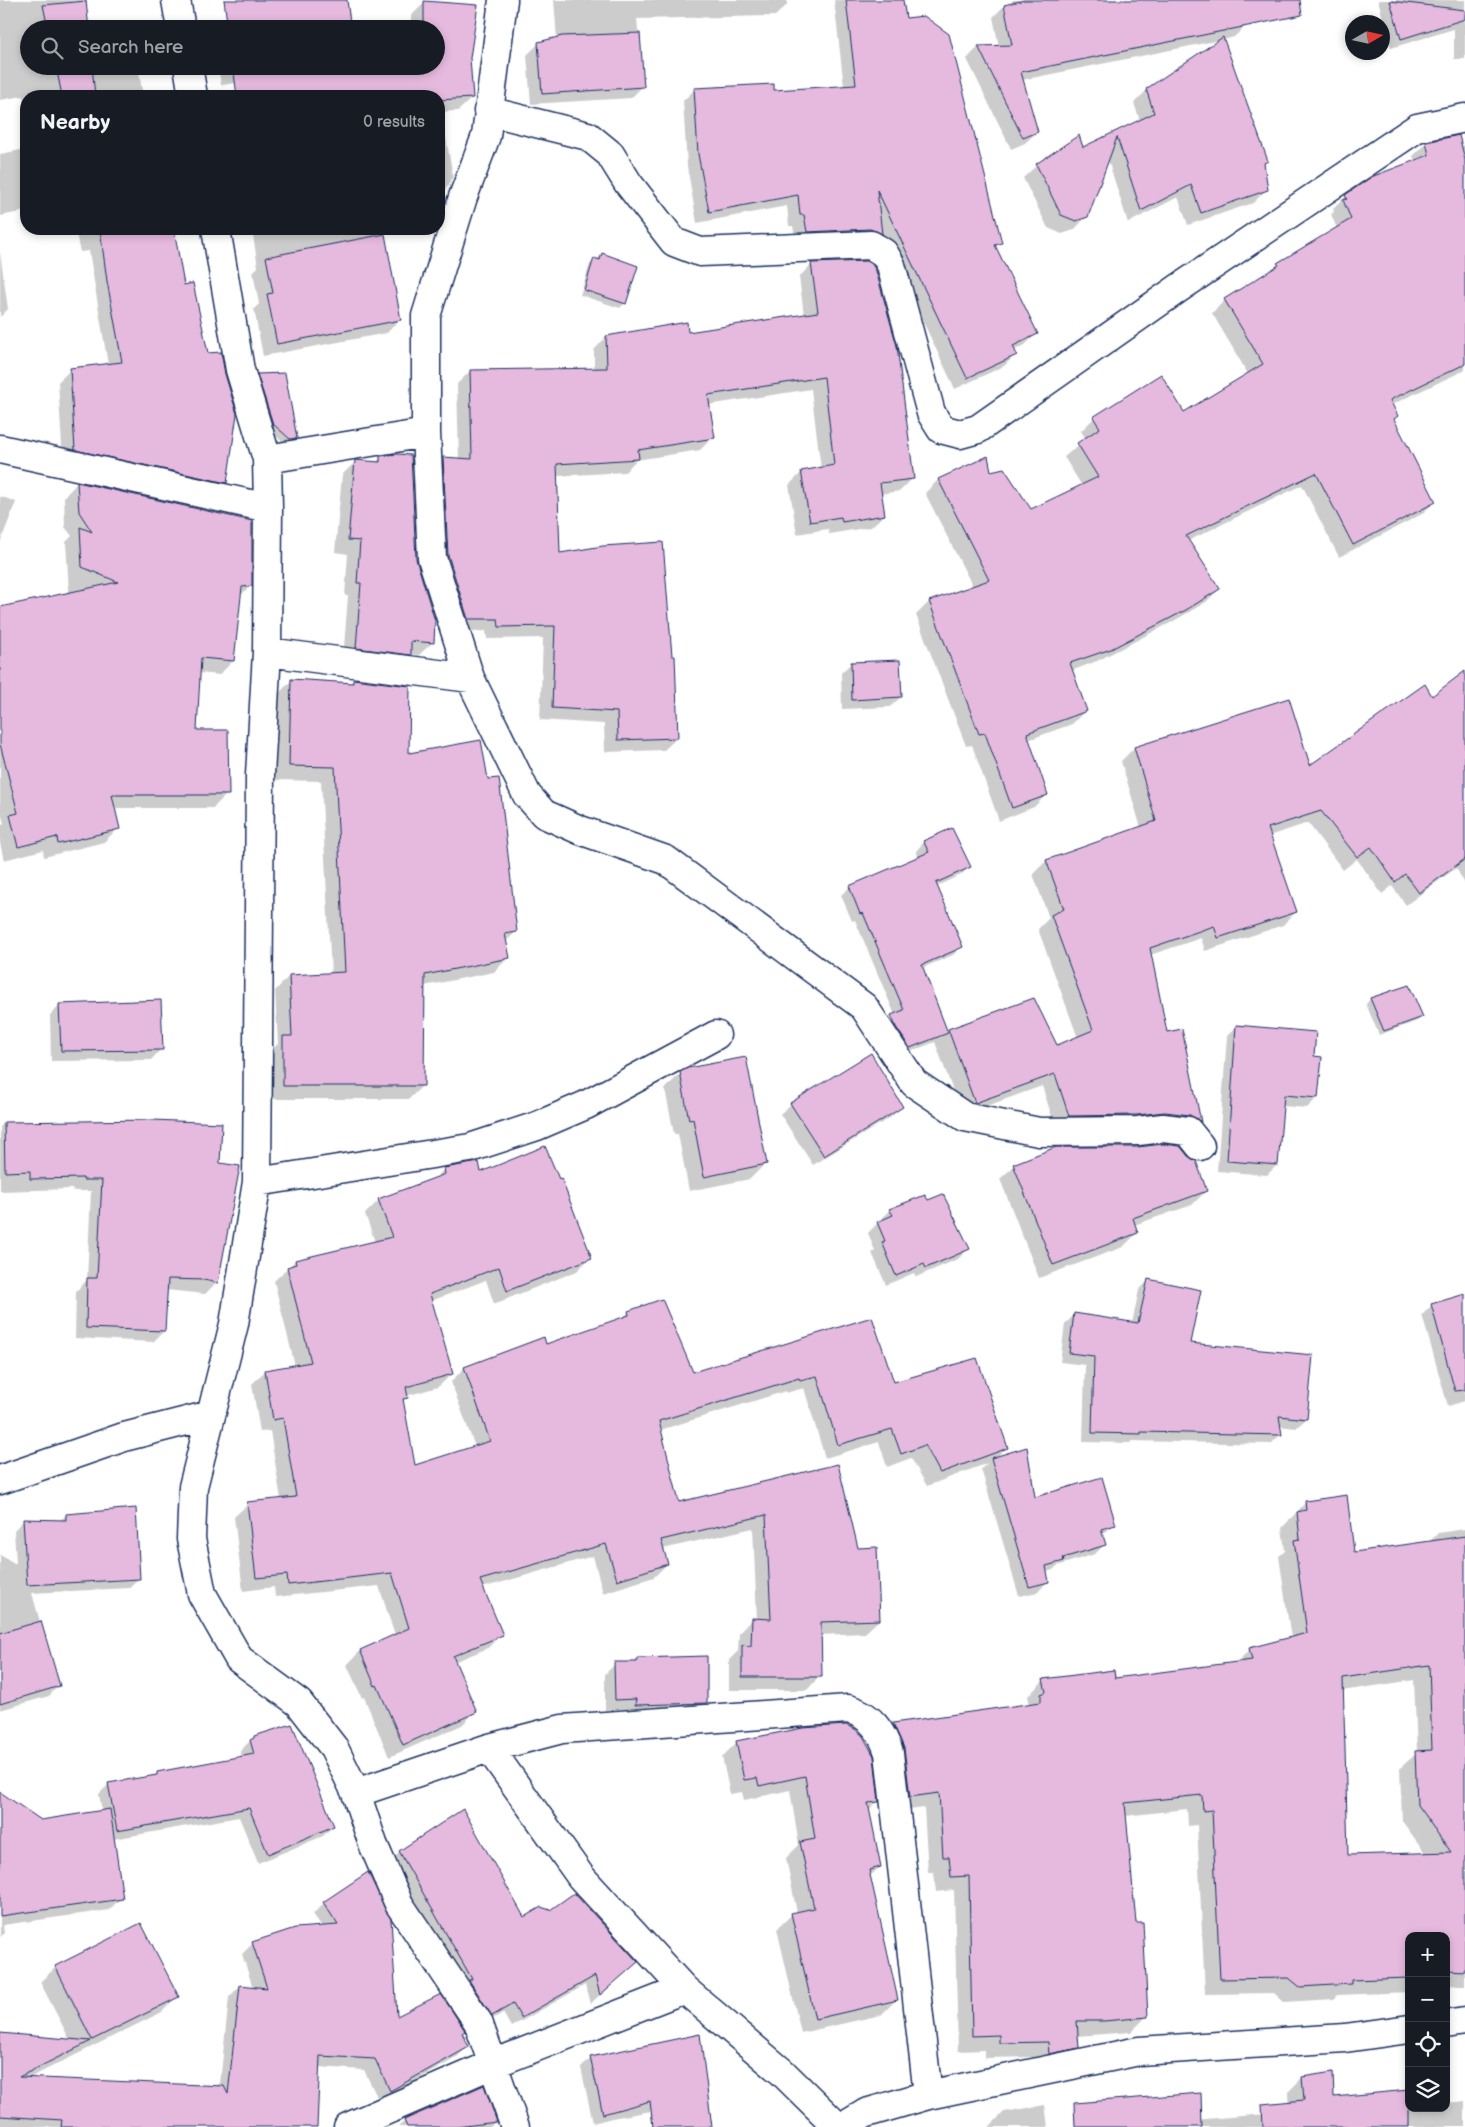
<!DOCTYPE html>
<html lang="en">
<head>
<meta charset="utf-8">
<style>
	:root { --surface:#171b24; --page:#242831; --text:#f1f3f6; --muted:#9ea1a6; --line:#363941 }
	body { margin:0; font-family:"Balsamiq Sans",sans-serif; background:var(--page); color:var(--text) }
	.controls { position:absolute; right:15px; bottom:15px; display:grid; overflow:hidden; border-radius:10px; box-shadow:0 2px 8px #0003 }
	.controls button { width:45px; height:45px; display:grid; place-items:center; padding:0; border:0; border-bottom:1px solid var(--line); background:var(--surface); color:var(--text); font:25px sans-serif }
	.compass { position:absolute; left:1345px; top:15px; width:45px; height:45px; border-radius:50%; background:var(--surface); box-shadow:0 2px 8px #0003; rotate:81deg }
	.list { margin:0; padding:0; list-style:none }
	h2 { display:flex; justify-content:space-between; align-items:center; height:65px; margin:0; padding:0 20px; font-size:21px }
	h2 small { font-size:16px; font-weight:400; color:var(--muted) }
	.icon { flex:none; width:28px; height:28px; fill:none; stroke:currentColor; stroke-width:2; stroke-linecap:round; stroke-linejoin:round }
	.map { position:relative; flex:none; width:1465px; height:2127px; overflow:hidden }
	.search { position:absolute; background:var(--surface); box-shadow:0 2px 8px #0003; left:20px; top:20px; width:425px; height:55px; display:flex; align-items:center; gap:12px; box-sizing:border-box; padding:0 18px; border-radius:28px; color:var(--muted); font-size:19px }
	.panel { position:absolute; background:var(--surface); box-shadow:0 2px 8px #0003; left:20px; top:90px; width:425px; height:145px; border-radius:20px }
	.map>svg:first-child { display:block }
</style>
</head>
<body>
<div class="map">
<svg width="1465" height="2127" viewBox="0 0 1465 2127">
	<rect width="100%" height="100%" fill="#fff"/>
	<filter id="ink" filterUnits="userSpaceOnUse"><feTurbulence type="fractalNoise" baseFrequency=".02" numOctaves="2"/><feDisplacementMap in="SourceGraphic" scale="10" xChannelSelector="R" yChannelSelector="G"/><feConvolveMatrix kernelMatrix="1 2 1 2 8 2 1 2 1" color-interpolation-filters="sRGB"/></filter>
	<g filter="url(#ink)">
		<path fill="#0003" fill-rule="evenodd" d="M0,0H84L87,29H29V66H138L143,96H26V113L23,96L0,100Z
			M554,0H787V5L775,16L637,19L643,86L631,98L531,104L527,55L539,43L557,40Z
			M834,0H901L905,19L1000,242L995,248L1036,334L1025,345L1013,351L1015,355L1004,366L955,389L881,233L870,244L796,243L793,226H789L787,206L697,223L687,166L683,101L694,90L773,91L844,87Z
			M1013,0H1241L1246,26L1234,37L1223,40L1267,161L1263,165L1267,189L1253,203L1188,225L1178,197L1128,223L1108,160L1087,216L1074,230L1062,234L1048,228L1023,178L1037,165L1078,137L1082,149L1140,121L1134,103L1147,90L1220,40L1022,80L1037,132L1025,143L1011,149L967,59L978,47H999L993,17L1004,6L1011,4Z
			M1378,0H1465V59H1454V29L1391,48Z
			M425,2L469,58L472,98L458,111L439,112V96H263L261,80L221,85L218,66H355L356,75L436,66V29H411V16Z
			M439,120L443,121L453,176L449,185L439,196Z
			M1426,143L1460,147L1465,145V370L1391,405L1393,420L1435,501L1422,514L1339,557L1302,485L1188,541L1219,589L1206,602L1172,622L1097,661L1071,671L1085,711L1072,724L1028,740L1047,794L1034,807L999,821L972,745L966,746L916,615L929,602L973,587L925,493L938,480L987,458L990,472L1031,511L1082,486L1064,457L1086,439L1081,431L1094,418L1161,376L1184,414L1248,374L1212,313L1225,300L1269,273L1278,264L1337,229L1331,214L1334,212L1333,209L1346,196L1415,162L1413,156Z
			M26,149V211L0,216V154Z
			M75,229H173L183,286L226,482L214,495L63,462L58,382L71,369L108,365L89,251L80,252Z
			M252,229H383L400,319L387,333L263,356L254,309L259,304L253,272L258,267Z
			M0,252L8,309L0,317Z
			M602,255L625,303L620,308L580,295L590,264Z
			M812,264L912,479L900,491L880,494L884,515L871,527L829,534L828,529L797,534L789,485L802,472L821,469L811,389L708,405L713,437L700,450L636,460L625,472L556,476L559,555L671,657L677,738L664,750L605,752L604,724L540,720L543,638L487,639L486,631L455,632L431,471L443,458L459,460L457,384L470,371L594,369V350L606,337L687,334L804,315L799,277Z
			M258,375L296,438L291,443L285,444L268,429L253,379Z
			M381,457L415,559L433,642L419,655L409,654L397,667L343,660L348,596H345L348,554L335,552L342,475L355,462L376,463Z
			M77,483L250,586L240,596L233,661L219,675L199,673L196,731L227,794L213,808H114L118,828L104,842L44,857L43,850L4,860L0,843V827L4,823L0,810V608L69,592L66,542L72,536L65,527L64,497Z
			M0,496L16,502L0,543Z
			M851,663L901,697L890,707L842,709L841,673Z
			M1465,673V884L1456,868L1406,905L1392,886L1382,894L1357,859L1343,870L1308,823L1269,836L1296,912L1283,925L1205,951L1201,938L1150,955L1166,1033L1181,1030L1200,1122L1187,1135L1056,1129L1042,1086L962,1115L935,1042L901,1055L884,1025L895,1015L855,920L852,921L841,895L850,887L919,858L916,851L924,842L969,867L961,875L936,887L961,947L953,955L922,968L946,1032L1033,999L1056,1047L1078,1038L1038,929L1049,918L1033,874L1046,861L1141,828L1121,761L1134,748L1309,767L1432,698Z
			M354,680L407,754L516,932L505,942L509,957L494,972L424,986L423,1085L409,1099H270L269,1052L278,1044L275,991L289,976L331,974L321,781L275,780L277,695L291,681L350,684Z
			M1408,987L1422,1017L1417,1021L1379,1035L1366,1004L1370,999Z
			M60,1005L161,1049L151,1060L51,1061L50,1015Z
			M1237,1026L1312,1057L1317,1098L1307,1108L1282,1106L1277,1165L1267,1175L1217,1171L1227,1036Z
			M681,1073L765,1164L750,1179L689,1191L678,1134H674L665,1089Z
			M791,1104L901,1106L891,1117L813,1165L780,1114Z
			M153,1122L217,1282L205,1294L166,1290L164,1331L153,1342L75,1338L76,1291L87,1280L91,1191H72L73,1189L0,1191V1127L4,1123Z
			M1014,1166L1206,1191L1192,1205L1134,1225L1137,1233L1123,1247L1039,1278L1000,1179Z
			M444,1169L481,1173L591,1257L577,1271L494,1304L486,1280L431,1301L452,1374L438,1387L406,1396L403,1402L414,1467L475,1447L451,1382L464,1368L543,1339L546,1346L623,1318L628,1313L661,1300L693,1374L871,1319L893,1383L1006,1447L996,1458L1034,1498L1115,1524L1102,1535L1104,1545L1095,1554L1057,1566L1053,1570L1046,1572L1047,1582L1038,1592L1019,1596L981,1469L988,1463L927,1486L911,1458L887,1467L879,1442L825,1458L804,1388L786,1393V1391L660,1430L678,1504L837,1465L857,1549L879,1620L865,1633L820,1635V1676L807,1690H729V1660L738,1651L739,1633L752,1619L757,1620L753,1528L663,1549L667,1564L654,1577L603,1593L593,1556L482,1588L501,1634L488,1648L454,1662L475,1712L462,1725L389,1757L364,1697L362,1698L347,1665L360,1651L395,1636L379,1586L275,1597L274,1587L243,1591L234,1517L248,1504L281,1500L270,1431L260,1432L252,1384L265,1371L295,1366L274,1281L295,1261L375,1242L365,1214L379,1200L434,1180Z
			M927,1202L954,1223L957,1222L968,1249L958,1259L916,1277L914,1273L886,1285L872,1253L875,1251L868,1233L890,1210Z
			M1148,1281L1188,1344L1306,1419L1296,1428L1279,1426L1280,1435L1271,1444L1132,1441L1130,1443L1083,1442L1085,1365L1060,1362L1065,1324L1075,1314L1132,1323L1139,1290Z
			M1465,1296V1401L1448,1406L1422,1315L1432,1305Z
			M1306,1502L1353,1553L1428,1543L1438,1533L1465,1529V1986L1446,1985V1936H1409V1992L1338,1995L1334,1999L1284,2002L1274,1993L1205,1994L1197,1825L1188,1826L1187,1809L1125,1816L1147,2016L1131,2032L1077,2036L1078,2047L1062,2063L1034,2069L1032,2057L984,2058V2050L958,2051L954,1890L936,1892L934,1872H928L924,1808L895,1812L878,1740L893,1725L1030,1705L1028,1696L1044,1680L1114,1679L1235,1664L1249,1650L1291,1639L1279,1556L1285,1551L1282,1528ZM1414,1680L1417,1753L1400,1768L1402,1821L1426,1854L1346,1857L1342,1691Z
			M66,1515L138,1579L129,1588L32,1593L58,1686L49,1696L0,1710V1555L16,1564L14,1530L24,1520L60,1521Z
			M638,1659L706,1703L696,1713L626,1715V1709L605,1710V1674L615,1664L634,1663Z
			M254,1737L333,1826L323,1836L258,1863L239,1817L113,1839L121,1898L109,1910L3,1925L4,1933L0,1937V1792L40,1821L102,1812L99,1794L109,1784L242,1758L240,1751Z
			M737,1742L878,1801L868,1811L880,1867L869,1877L896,2000L881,2015L801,2033L777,1929L792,1914L797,1913L786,1858L799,1845L790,1790L744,1800L742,1792L730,1794L722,1757Z
			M400,1852L626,1972L590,2004L585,1985L511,2027L503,2013L482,2025L390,1862Z
			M368,1874L396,2018L461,2033L467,2047L456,2058L379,2101L364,2070L318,2067L316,2127H210V2092L220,2083L229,1997L240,1986L253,1988L242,1954L253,1943L322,1927L313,1914L324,1903Z
			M141,1924L177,1996L162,2012L27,2079L169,2127H0V2035L70,2040L40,1982L56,1967Z
			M591,2058L696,2103L612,2118L593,2123L581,2068Z
			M1302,2078L1333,2098L1409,2108H1446V2103L1465,2101V2127H1110L1289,2112L1288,2092Z
			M1045,2105L1048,2127H989L1004,2112Z
			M405,2121L495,2122L490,2127H398Z"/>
		<path fill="#e6badf" stroke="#1b2f5e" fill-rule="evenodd" d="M224,0H347L351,29H228Z
			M846,0H903L906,18L924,16L949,34L1002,243L995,245L1038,334L1013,346L1017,355L967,378L877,190L882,234L870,229L807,232L804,215H800L798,195L709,212L698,154L694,88L774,84V90L856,85Z
			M1024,0H1300L1302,15L1021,72L1038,132L1023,138L978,46L1012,45L1004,5Z
			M86,1L89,29H48L43,5Z
			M424,1L478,5L470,58L473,98L439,100V96H237L233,66H356L357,74L391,66H436V29H424Z
			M1390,1L1465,10V19L1401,39Z
			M640,33L644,87L542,94L538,42L562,36Z
			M1223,37L1268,161L1264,163L1268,190L1201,213L1191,185L1141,211L1117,137L1088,217L1076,221L1061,215L1036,164L1079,135L1083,147L1154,113L1146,89Z
			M56,66H92L95,96H62Z
			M1459,135L1465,160V364L1390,400L1398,416L1394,419L1436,502L1353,545L1316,473L1186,536L1220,589L1186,610L1111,649L1070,663L1087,711L1027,733L1048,795L1012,808L985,733L979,734L929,601L989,580L938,479L988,456L991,471L1004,468L1031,509L1098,477L1077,443L1100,428L1093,417L1161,374L1184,412L1263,364L1224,299L1279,265L1277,263L1351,219L1343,200L1347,199L1345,195L1371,177L1429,155L1426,142Z
			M100,229H174L184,285L193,283L208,353L221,352L225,374L237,414L227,483L75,450L70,368L122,362L107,281Z
			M385,234L401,320L277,344L267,294L273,293L266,257Z
			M602,253L638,266L626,304L584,290L594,258L600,260Z
			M867,261L872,264L876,271L897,346L914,479L880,483L885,515L842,522L841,517L810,522L801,471L834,465L824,377L708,395L715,438L638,450L639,459L557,464L560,553L603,546L663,542L672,656H675L678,738L618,740L617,712L552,708L555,626L499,627L498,619H468L448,555L443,457L472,459L470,370L607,368L606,336L687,322L688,332L818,312L811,263Z
			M285,373L297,438L290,439L273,424L257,374Z
			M397,454L411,455L416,559L435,621L434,643L411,641V655L356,648L361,583H357L360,541L348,540L355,460L380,462V456Z
			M77,482L252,521V586L242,587L234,661L201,658L197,730H228L229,795H112L120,829L58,844L57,837L18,847L10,815L18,813L0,744V607L118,582L82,567L80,527L92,532L79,512Z
			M900,660L902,697L852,700L851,662Z
			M1465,671V859L1419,893L1405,874L1395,882L1371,847L1357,857L1321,811L1268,828L1297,912L1218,938L1214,926L1150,948L1167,1032L1182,1029L1201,1122L1190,1115L1165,1112L1137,1115L1069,1116L1055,1074L975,1103L948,1029L1034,998L1057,1045L1093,1030L1051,915L1064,909L1046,860L1156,821L1134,747L1289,698L1310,765L1425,684L1432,696Z
			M291,679L353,683V679L410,686L409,753L481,740L488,779L499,778L517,932L505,934L510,958L425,975L424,1086H283V1036H292L289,975L345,972L335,767L289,766Z
			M952,828L971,867L936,883L963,947L922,965L948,1033L910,1048L896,1027L891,1015L904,1010L863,913L860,914L849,886L929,852L923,841Z
			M1409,985L1423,1017L1384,1031L1370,998Z
			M161,1000L163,1050L61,1051L59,1004Z
			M1236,1025L1316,1032L1314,1056L1322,1057L1318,1098L1284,1095L1278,1165L1227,1161Z
			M871,1053L903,1107L824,1156L790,1103Z
			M746,1057L767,1164L704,1177L693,1119L689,1120L680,1072L688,1068Z
			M153,1120L222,1123L220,1163L240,1166L218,1283L204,1280L168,1279L165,1331L86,1328L87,1278H97L102,1180H83V1178L30,1179V1171L5,1172L4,1122Z
			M1163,1144L1180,1146L1188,1156L1196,1161L1207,1191L1133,1218L1138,1233L1053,1265L1013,1164L1056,1147H1138Z
			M545,1146L559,1179L561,1178L592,1258L507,1291L499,1267L430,1294L453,1374L406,1387L408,1398L403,1399L415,1465L490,1441L464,1367L544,1337L546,1344L629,1315L628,1311L662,1299L693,1372L872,1317L894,1382L977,1358L1008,1448L940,1473L925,1445L901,1454L892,1429L838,1445L817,1376L800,1380L799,1378L659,1421L679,1502L838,1464L858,1548L877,1547L880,1620L821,1622L822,1677H742V1645L751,1646L752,1618L771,1619L766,1515L661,1540L668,1564L617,1580L606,1544L480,1580L503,1635L453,1656L477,1712L403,1745L377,1685L375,1686L360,1650L409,1628L392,1573L288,1585L287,1575L256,1578L247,1502L296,1497L283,1418L273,1420L265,1370L311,1362L287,1267L296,1264L295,1260L392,1237L378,1199L445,1174L444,1168L479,1162L481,1172Z
			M943,1194L970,1249L926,1268L924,1264L896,1276L882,1242L885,1241L877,1222L893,1215L889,1209L925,1195L928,1200Z
			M1148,1279L1201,1290L1190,1343L1313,1355L1307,1419L1279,1416L1282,1435L1141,1432V1434L1092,1433L1094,1356L1069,1353L1074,1313L1138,1323Z
			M1465,1294V1390L1455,1391L1431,1304Z
			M1027,1447L1035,1497L1102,1477L1116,1525L1101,1529L1106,1545L1063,1558L1064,1561L1046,1566L1049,1582L1029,1587L991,1458Z
			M1347,1495L1354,1552L1465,1536V1971L1446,1970V1936H1409V1978L1351,1980V1984L1300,1987L1289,1978L1220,1979L1212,1810L1203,1811L1202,1795L1125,1803L1136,1923H1143L1148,2017L1104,2021H1077L1079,2048L1049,2054L1048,2042L999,2043V2035L972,2036L969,1876L951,1877L949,1857H943L939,1793L910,1797L904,1748L893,1723L1041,1702V1694L1046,1692L1043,1679L1114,1670L1115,1678L1252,1660L1249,1648L1307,1633L1294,1540L1300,1539L1297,1512L1306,1510L1305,1501ZM1429,1665L1432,1750L1415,1751L1417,1805L1451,1852L1348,1855L1343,1678Z
			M136,1508L140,1579L27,1585L23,1519L66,1520V1514Z
			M41,1621L60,1686L0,1704V1633Z
			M707,1656V1703L635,1705L636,1699L615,1700L614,1662H637V1658Z
			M292,1724L334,1826L268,1854L249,1808L117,1831L108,1783L157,1775V1772L254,1754L250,1740L254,1738V1736Z
			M846,1725L855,1729L863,1736L874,1756L879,1802L868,1803L881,1867L869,1870L898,2000L815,2019L791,1913L814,1908L800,1842L815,1839L805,1776L759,1786L757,1778L744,1780L736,1741L803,1728Z
			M0,1792L41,1820L110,1809L123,1899L0,1916Z
			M463,1809L524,1917L541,1907L550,1910L574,1893L638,1962L600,1995L595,1976L521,2018L513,2004L492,2016L469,1980L472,1979L399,1851Z
			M368,1872L391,1919L397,2016L441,1994L464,2029L465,2031L462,2033L469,2047L390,2091L375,2059L320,2056L317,2127H61L62,2120L0,2116V2033L91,2041L19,2077L224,2086L228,2094L240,1985L267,1988L252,1942L295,1928L338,1925L323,1902Z
			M141,1923L179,1997L92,2040L55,1966Z
			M700,2034L712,2127H653L650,2101L603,2114L590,2057Z
			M1333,2072L1334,2097L1409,2090V2127H1263L1262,2104L1304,2100L1302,2077Z
			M484,2085L497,2122L456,2127H407L404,2120Z
			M1201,2093L1202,2127H1075L1074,2103Z"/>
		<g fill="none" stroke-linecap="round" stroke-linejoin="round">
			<defs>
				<path id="street" d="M176,0L181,29
					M503,0L486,136L463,197L426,316V433L432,558L470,678L527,795L544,814L580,830L666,860L864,1007L914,1083L965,1117L1039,1132L1138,1131L1163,1128L1188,1131L1200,1146
					M188,66L193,96
					M488,111L588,136L610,154L628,183L674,242L700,252L871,245L884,253L891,265L931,413L941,429L960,434L978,429L1179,288L1417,128L1465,118
					M216,229L240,370L267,459L268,508L267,652L260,775L257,1182L234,1324L193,1487L191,1539L202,1594L239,1659L299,1703L334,1748L356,1793L373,1844L399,1904L478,2022L515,2127
					M0,449L268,508
					M267,459L426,433
					M267,652L470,678
					M257,1182L470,1148L537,1126L586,1105L716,1035
					M0,1480L124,1437L210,1415
					M489,1748L562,1729L848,1709C870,1714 883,1733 889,1753L928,2095
					M356,1793L489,1748L581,1877L684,1989L782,2072L838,2127
					M1446,2024L1465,2021
					M348,2127L493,2064L684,1989
					M843,2127L866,2113L928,2095L1139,2051L1345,2038L1409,2029"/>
			</defs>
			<use href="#street" stroke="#1b2f5e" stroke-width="31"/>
			<use href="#street" stroke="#fff" stroke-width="28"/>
		</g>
	</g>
</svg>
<div class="controls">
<button>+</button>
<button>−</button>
<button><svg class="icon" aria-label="locate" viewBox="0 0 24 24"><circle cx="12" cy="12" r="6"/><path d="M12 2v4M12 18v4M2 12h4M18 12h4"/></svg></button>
<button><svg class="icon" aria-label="layers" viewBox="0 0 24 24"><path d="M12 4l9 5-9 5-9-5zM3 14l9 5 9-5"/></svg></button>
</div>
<svg class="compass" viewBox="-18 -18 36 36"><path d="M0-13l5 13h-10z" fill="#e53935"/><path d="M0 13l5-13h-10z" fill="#9ea1a6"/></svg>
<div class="search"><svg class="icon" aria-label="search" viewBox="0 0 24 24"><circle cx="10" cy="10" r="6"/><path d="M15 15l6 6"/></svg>Search here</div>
<section class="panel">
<h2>Nearby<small>0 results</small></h2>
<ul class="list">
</ul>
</section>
</div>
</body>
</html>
